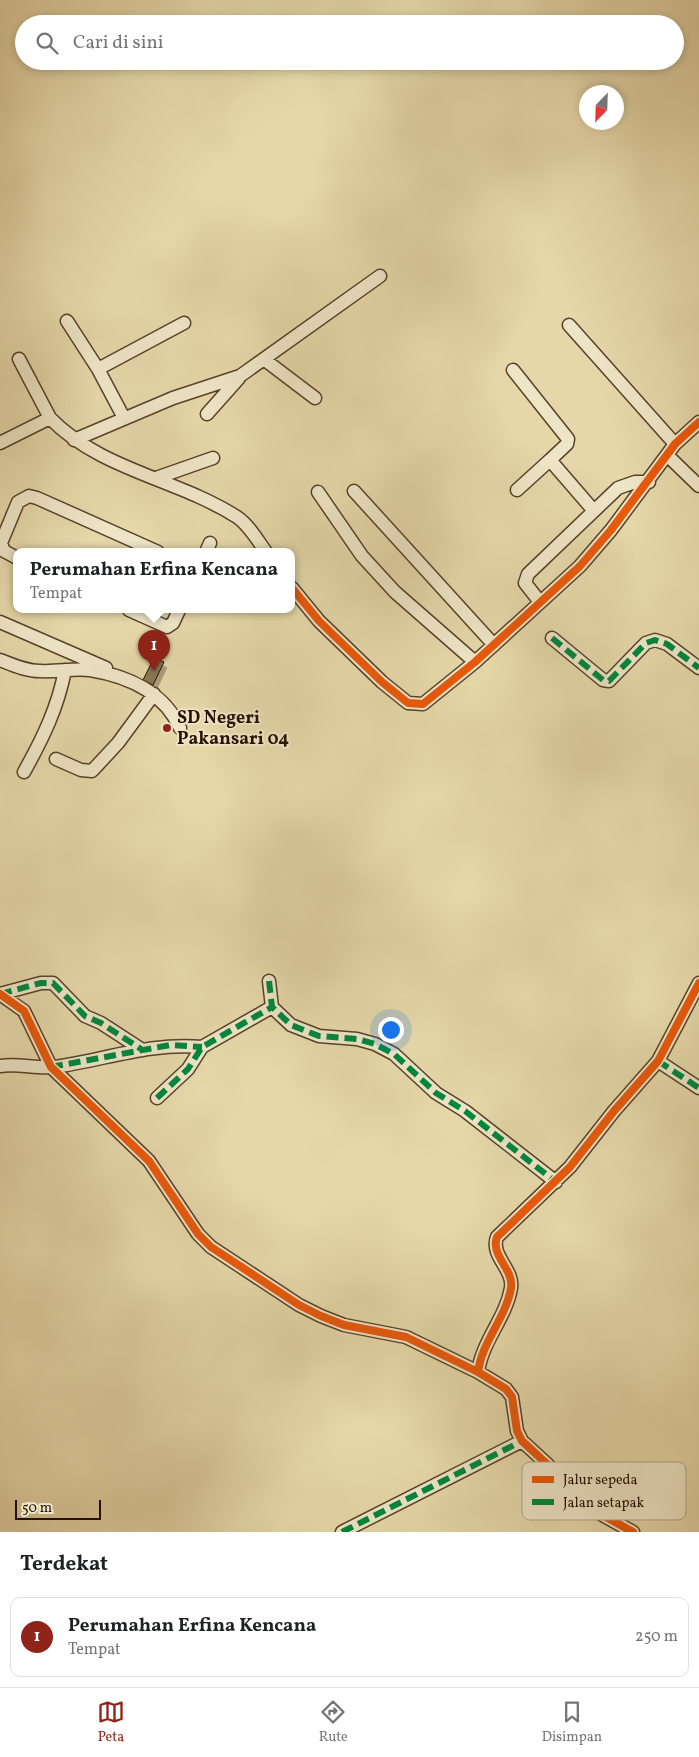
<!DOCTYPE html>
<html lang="id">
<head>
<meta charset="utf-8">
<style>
	:root { --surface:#fff; --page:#f6f6f6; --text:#202124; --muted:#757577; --line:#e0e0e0; --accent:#8f2418 }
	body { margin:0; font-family:Vollkorn,serif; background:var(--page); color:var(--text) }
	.compass { position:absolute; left:579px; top:85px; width:45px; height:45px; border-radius:50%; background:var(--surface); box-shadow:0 2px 8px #0003; rotate:203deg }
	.scale { position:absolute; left:15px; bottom:12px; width:86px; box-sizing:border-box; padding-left:5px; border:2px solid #261100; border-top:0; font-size:14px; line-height:18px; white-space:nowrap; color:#261100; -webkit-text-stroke:4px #eee5c6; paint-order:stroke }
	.you { position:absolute; left:390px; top:1029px; width:18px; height:18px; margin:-12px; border:4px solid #fff; border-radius:50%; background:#1a73e8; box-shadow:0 0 0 8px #1a73e833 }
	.badge { display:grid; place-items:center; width:32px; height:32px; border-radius:50%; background:var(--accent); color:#fff; font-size:16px; font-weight:700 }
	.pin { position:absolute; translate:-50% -41px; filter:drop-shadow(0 1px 2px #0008) }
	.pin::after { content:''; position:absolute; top:26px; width:18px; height:15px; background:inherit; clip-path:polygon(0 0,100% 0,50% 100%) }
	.popup { position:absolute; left:13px; top:548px; width:282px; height:65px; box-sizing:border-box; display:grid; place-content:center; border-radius:10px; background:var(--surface); filter:drop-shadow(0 1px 4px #0005); font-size:16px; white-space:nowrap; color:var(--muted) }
	.popup b { font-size:19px; color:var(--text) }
	.popup::after { content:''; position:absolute; left:50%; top:100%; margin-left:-10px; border:10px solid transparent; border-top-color:var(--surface) }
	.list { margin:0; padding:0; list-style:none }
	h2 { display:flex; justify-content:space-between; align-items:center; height:65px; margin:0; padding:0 20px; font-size:21px }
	h2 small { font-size:16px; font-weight:400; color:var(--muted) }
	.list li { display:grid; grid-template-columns:32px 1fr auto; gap:15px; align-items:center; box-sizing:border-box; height:80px; margin:0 10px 10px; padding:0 10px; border:1px solid var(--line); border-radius:10px }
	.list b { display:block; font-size:19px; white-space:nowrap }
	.list p { margin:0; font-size:16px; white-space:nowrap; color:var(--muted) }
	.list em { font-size:16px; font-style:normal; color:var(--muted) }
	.icon { flex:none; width:28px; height:28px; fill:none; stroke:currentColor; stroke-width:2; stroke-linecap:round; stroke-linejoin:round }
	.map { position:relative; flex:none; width:699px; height:1532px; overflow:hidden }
	.search { position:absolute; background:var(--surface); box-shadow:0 2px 8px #0003; left:15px; right:15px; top:15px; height:55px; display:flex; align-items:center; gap:12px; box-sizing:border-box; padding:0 18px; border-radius:28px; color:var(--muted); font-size:19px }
	.sheet { height:155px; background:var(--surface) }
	nav { display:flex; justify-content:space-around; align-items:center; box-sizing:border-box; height:70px; border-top:1px solid var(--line); background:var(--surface); font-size:14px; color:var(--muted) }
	nav a { display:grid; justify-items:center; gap:2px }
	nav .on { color:var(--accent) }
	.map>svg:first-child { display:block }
</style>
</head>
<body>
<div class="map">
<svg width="699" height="1532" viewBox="0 0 699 1532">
	<defs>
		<filter id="shadow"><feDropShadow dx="3" dy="5.5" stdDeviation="0" flood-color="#0004"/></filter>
	</defs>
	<rect width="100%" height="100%" fill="#e5d7a8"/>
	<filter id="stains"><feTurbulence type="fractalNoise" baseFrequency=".004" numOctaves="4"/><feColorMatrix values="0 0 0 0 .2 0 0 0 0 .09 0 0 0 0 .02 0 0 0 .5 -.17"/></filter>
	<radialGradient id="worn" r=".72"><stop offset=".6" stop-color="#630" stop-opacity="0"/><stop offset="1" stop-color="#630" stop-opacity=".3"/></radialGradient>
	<path fill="#897857" stroke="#261100" filter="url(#shadow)" d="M154,658L164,662L153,685L143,680Z"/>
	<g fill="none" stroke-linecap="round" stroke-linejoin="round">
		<defs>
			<path id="minor" d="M67,321L98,369L124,418
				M569,325L675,444
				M19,359L50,418
				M265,360L315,398
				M98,369L184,323
				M513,370L568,439L567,444L550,460L594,511
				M207,414L239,378
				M74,440L173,398L240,376L380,276
				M0,443L50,418C100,470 178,479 237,517C249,525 258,541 266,552
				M667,455L699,486
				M156,478L213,458
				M517,490L550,460
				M354,491L494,645
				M318,492L362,556L395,592L475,662
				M206,552L210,543
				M17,558L4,551L1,543L18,502L29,496L37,498L158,552
				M292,588L319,621L382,682L408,703L423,704L475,662L580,566L611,530L675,444L699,422
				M540,602L525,583L528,574L618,488L635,482H649
				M129,610L167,627L173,623L179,610
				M0,622L106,668
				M552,638L603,680L609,681L646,643L655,640L667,644L699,668
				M0,660C13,665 26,671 40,671C57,672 74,668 90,670C127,676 164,692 180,728
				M56,759L81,770L92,771L118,743L154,694
				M24,772C43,738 58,707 65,670
				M269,981L272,1007L291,1025L319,1036L357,1039L375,1044L394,1054L436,1093L465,1111L556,1182
				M0,994L24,1011L51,1067L149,1161L198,1234L211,1247L299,1305L321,1316L344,1325L406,1337L478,1372L506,1389L512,1397L517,1431L522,1441L548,1465L581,1503L633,1532
				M0,994L41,983H53L85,1016L101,1023L141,1049
				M658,1061L699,1088
				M0,1066C18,1063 36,1069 54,1067C104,1060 151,1042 202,1047
				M157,1098L188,1069L202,1047L272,1007
				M478,1372C482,1341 506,1318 511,1288C514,1269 490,1256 497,1237L570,1167L614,1111L658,1061L699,983
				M342,1532L522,1441"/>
		</defs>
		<use href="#minor" stroke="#56422a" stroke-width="15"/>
		<use href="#minor" stroke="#eee5c6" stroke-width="12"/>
		<path stroke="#00873e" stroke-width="6" stroke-dasharray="12 6" stroke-linecap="butt" d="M552,638L603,680L609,681L646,643L655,640L667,644L699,668
			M269,981L272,1007L291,1025L319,1036L357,1039L375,1044L394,1054L436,1093L465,1111L556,1182
			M0,994L41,983H53L85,1016L101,1023L141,1049
			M658,1061L699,1088
			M51,1067L170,1045L202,1047
			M157,1098L188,1069L202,1047L272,1007
			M342,1532L522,1441"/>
		<defs>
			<path id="cycleway" d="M292,588L319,621L382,682L408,703L423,704L475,662L580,566L611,530L675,444L699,422
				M0,994L24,1011L51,1067L149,1161L198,1234L211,1247L299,1305L321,1316L344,1325L406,1337L478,1372L506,1389L512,1397L517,1431L522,1441L548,1465L581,1503L633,1532
				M478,1372C482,1341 506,1318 511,1288C514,1269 490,1256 497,1237L570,1167L614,1111L658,1061L699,983"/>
		</defs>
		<use href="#cycleway" stroke="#eee5c6" stroke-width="11"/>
		<use href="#cycleway" stroke="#e8590c" stroke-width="8"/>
	</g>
	<circle fill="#8f2418" stroke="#eee5c6" stroke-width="2" cx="167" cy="728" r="5"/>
	<g text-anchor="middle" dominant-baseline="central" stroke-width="4" stroke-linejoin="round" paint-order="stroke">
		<g font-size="18" font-weight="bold" fill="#261100" stroke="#eee5c6" text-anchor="start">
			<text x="177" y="718">SD Negeri<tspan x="177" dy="21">Pakansari 04</tspan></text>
		</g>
	</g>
	<rect x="522" y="1462" width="164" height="58" rx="8" fill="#eee5c6" stroke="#b2a58b" stroke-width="1"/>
	<rect x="532" y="1476" width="22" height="7" fill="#e8590c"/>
	<rect x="532" y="1499" width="22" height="6" fill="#00873e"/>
	<g font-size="14" fill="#261100">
		<text x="563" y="1484">Jalur sepeda</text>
		<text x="563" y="1507">Jalan setapak</text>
	</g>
	<rect width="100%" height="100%" filter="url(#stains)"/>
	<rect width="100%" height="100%" fill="url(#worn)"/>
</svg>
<svg class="compass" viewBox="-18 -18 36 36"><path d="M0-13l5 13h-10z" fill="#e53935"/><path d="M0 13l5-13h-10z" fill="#757577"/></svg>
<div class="scale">50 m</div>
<div class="you"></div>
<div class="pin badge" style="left:154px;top:671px">1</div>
<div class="popup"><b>Perumahan Erfina Kencana</b>Tempat</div>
<div class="search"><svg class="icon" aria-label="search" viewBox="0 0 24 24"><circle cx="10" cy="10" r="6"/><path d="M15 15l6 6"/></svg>Cari di sini</div>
</div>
<section class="sheet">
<h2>Terdekat<small></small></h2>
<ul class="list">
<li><span class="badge">1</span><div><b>Perumahan Erfina Kencana</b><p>Tempat</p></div><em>250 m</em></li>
</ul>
</section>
<nav>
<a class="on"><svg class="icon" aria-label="map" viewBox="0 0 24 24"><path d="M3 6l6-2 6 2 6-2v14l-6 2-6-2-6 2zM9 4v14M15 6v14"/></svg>Peta</a>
<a><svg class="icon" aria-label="directions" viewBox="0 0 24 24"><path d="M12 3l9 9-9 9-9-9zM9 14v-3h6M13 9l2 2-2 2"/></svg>Rute</a>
<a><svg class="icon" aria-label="saved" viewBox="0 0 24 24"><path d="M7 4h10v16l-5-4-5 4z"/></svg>Disimpan</a>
</nav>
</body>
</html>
